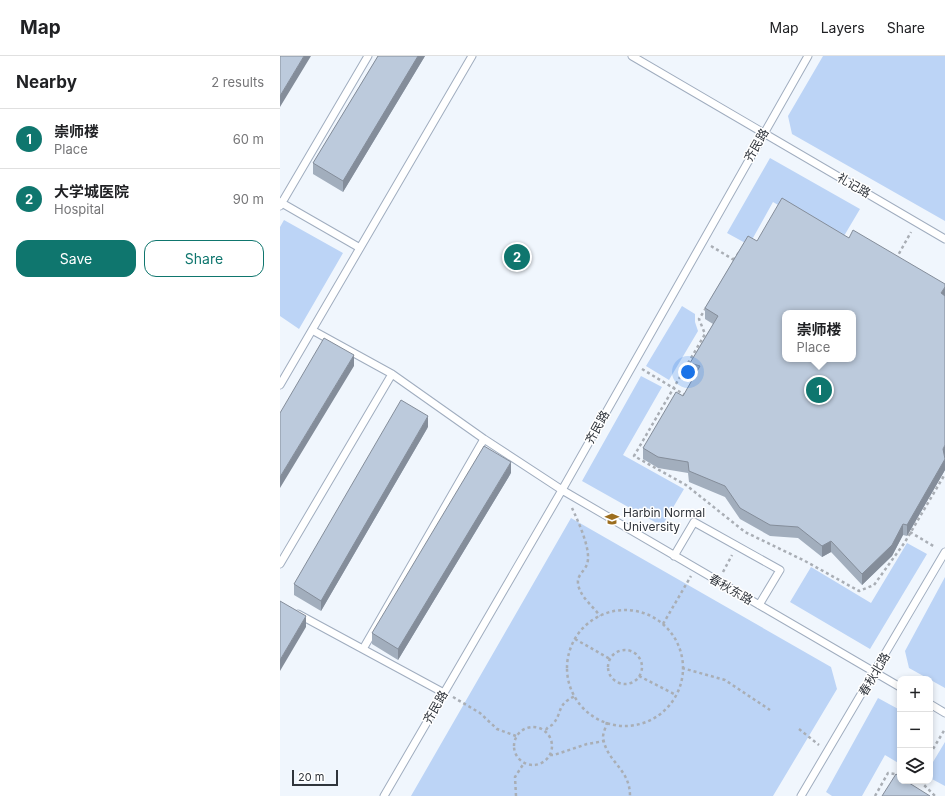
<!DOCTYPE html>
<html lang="en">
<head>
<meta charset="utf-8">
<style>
	:root { --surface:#fff; --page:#f2f2f2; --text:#202124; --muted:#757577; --line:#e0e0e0; --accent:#0f766e }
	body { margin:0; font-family:Inter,"Noto Sans SC",sans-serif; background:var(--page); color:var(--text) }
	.controls { position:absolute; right:12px; bottom:12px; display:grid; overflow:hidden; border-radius:8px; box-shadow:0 2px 6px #0003 }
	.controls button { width:36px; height:36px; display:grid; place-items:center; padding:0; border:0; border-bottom:1px solid var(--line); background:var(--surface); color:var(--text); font:20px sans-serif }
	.scale { position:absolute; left:12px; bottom:10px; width:46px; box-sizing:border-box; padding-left:4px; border:2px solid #30353c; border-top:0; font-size:11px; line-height:14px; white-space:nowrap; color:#30353c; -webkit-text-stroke:3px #fff; paint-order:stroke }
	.you { position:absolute; left:408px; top:316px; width:14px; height:14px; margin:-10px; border:3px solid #fff; border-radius:50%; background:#1a73e8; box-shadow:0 0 0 6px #1a73e833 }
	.badge { display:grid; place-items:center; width:26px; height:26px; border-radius:50%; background:var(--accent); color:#fff; font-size:13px; font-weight:700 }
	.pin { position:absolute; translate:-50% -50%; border:2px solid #fff; box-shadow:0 1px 4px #0006 }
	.popup { position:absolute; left:502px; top:254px; width:74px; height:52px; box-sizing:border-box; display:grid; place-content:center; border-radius:8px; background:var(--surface); filter:drop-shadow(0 1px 3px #0005); font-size:13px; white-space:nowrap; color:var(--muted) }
	.popup b { font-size:15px; color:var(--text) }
	.popup::after { content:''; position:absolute; left:50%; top:100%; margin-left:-8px; border:8px solid transparent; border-top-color:var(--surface) }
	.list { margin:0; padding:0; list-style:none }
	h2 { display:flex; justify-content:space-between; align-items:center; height:52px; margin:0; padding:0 16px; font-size:17px }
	h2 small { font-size:13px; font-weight:400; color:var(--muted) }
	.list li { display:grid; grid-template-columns:26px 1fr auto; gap:12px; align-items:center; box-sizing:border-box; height:60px; padding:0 16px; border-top:1px solid var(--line) }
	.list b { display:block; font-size:15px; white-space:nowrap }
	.list p { margin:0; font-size:13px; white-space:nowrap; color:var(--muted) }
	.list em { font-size:13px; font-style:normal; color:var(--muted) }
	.actions { display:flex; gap:8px; padding:12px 16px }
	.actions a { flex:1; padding:9px 0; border:1px solid var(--accent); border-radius:12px; text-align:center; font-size:14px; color:var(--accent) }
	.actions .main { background:var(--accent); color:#fff }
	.icon { flex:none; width:22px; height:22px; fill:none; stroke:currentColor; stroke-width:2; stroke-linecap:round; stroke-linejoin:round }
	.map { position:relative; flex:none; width:665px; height:740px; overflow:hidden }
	header { display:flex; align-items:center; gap:24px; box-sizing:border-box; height:56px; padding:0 20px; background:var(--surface); border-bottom:1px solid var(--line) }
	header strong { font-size:19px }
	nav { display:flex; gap:22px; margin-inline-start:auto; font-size:14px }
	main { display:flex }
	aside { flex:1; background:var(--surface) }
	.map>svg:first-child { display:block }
</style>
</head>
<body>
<header>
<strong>Map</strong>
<nav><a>Map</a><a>Layers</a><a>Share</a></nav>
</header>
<main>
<aside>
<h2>Nearby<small>2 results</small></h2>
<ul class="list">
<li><span class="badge">1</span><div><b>崇师楼</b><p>Place</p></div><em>60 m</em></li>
<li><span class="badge">2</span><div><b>大学城医院</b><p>Hospital</p></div><em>90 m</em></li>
</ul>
<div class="actions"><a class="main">Save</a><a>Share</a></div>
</aside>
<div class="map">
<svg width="665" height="740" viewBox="0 0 665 740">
	<rect width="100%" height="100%" fill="#f0f6fd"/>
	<path fill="#bcd4f6" d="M543,0H665V165L512,78L508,60Z
		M490,102L580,153L561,185L493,146L469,189L447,177Z
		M4,164L63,197L19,273L0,260V171Z
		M402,250L415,258V266L418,275L389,324L366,310Z
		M361,320L382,331L343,399L404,433L382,470L302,425Z
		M291,462L551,611L557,633L493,740H131Z
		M627,487L647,498L590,593L510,546L531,511L591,547Z
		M665,521V632L629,612L625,595Z
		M598,642L620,654V708L605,699L582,740H552L546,736Z
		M665,686V730L650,722V711Z"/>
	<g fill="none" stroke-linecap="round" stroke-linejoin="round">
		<defs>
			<path id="service" d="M352,0L665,183
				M0,146L80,192
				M0,150L88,0
				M32,274L112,318L204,383L282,434L620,631
				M0,329L192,0
				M394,500L414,466L500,514L479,549
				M0,508L112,318
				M18,558L164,637
				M83,593L204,383
				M650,648L665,657
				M104,740L282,434L528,0
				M521,740L665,496"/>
		</defs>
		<use href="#service" stroke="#a0adbf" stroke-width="9"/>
		<path stroke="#a9aeb5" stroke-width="2.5" stroke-dasharray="3 3" stroke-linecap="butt" d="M431,190L454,204
			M616,203L631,176
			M453,204L462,193
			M426,252L419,263L425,278L354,400L406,429L465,476L525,505L579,535L594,529L625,486L665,418
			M362,313L405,339
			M292,452C298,465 312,495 307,508C305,515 297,519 298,527C299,540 313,550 320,560
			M630,476L655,491
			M443,516L452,499
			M287 612a58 58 0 1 1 116 0a58 58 0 1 1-116 0Z
			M383,568L411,520
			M295,583L330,603
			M328 611a17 17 0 1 1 34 0a17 17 0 1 1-34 0Z
			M402,612L445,624L490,654
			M359,620L396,639
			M173,641L200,657L217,673L236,680
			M327,666C326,671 323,677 323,681C326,706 350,712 350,740
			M234 690a19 19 0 1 1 38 0a19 19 0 1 1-38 0Z
			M519,673L539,689
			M266,674C268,670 270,671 273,668C283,656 276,649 295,640
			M650,698L665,673
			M270,699H274L307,688L324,685
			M640,725L655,740
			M236,740L235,721L244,707
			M595,740L608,717L620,719"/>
		<use href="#service" stroke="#fff" stroke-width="7"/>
	</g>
	<path fill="#a2aebd" d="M98,0H145L63,136L33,118V107Z
		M468,180L665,401V414L627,480L623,479L612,500L582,529L551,496L542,501L518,482L490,480L460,463L445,441L409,426L408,417L378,412L363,403V392L403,340L415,319L410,318V307L433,268L425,263V252Z
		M148,371L41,555L14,539V528Z
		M231,417L118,604L92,588V577Z"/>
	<path fill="#848d9a" d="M24,0H31L0,51V40Z
		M138,0H145L63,136V125Z
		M665,231V242L661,237Z
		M74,299V310L0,432V421Z
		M148,360V371L41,555V545Z
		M665,389V400L663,404V393Z
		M665,403V414L627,480V469Z
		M231,406V417L118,604V593Z
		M623,468V479L612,500L582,529V518Z
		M551,485V496L542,501V490Z
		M26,560V571L0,615V604Z"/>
	<path fill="#bccadc" stroke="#848d9a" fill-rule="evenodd" d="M0,0H24L0,40Z
		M98,0H138L63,125L33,107Z
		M502,142L569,182L573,174L665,228V231L661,237L665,240V389L663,393L665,403L627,469L623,468L612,489L582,518L551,485L542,490L518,471L490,469L460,452L445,430L409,415L408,406L378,401L363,392L396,336L403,340L420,310L410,307L438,260L425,252L468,180L477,185ZM505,257H573V303H505Z
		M44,282L74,299L0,421V357Z
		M121,344L148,360L41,545L14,528Z
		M204,390L231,406L118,593L92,577Z
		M0,545L26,560L0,604Z
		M616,718L620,721V725H626L650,740H602Z"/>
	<defs>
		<symbol id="university-bare" viewBox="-9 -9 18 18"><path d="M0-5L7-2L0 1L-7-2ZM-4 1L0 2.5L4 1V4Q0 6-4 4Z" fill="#9c6e1f" stroke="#fff" stroke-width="2.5" paint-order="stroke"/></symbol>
	</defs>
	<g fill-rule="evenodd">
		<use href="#university-bare" x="322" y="453" width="20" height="20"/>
	</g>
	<g text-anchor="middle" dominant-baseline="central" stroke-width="3" stroke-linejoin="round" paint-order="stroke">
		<g font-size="12" fill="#30353c" stroke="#fff">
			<text transform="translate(476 89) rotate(-60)">齐民路</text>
			<text transform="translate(574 129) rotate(30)">礼记路</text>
			<text transform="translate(317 371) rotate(-61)">齐民路</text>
			<text transform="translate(451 533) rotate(30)">春秋东路</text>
			<text transform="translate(594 618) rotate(-59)">春秋北路</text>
			<text transform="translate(155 651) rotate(-60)">齐民路</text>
		</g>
		<g font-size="12" fill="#30353c" stroke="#fff" text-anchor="start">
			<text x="343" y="456">Harbin Normal<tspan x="343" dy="14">University</tspan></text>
		</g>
	</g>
</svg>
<div class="controls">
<button>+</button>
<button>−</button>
<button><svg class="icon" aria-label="layers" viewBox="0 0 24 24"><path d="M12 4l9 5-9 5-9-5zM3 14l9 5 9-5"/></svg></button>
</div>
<div class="scale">20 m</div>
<div class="you"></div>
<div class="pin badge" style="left:539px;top:334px">1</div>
<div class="popup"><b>崇师楼</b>Place</div>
<div class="pin badge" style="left:237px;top:201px">2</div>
</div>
</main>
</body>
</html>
